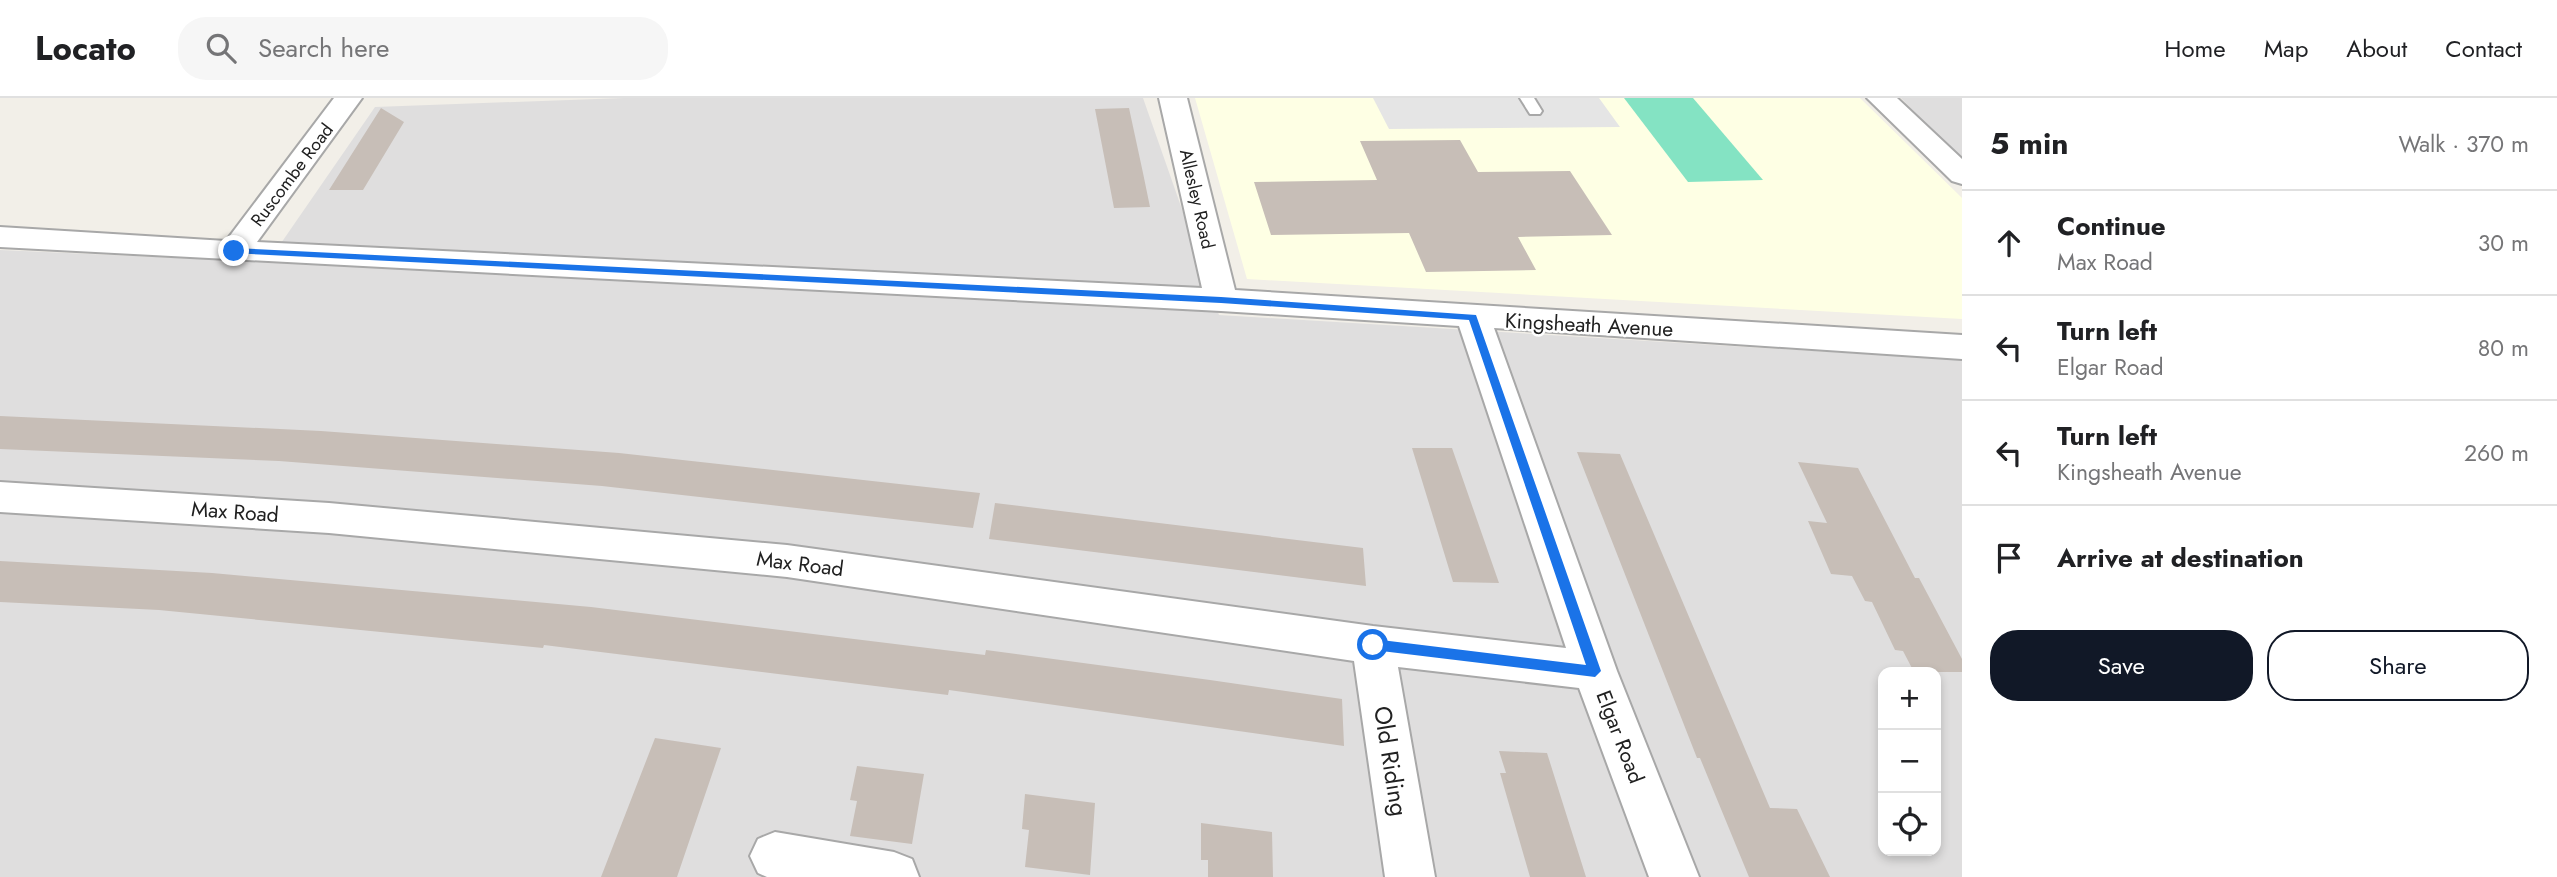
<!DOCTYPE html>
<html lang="en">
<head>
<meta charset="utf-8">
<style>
	:root { --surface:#fff; --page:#f6f6f6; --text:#202124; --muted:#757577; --line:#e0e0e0; --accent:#111827 }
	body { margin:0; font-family:Jost,sans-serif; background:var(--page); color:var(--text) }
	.controls { position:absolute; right:21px; bottom:21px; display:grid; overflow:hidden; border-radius:14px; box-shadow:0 4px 10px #0003 }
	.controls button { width:63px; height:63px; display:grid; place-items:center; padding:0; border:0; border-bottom:2px solid var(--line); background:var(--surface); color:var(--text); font:35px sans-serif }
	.stop { position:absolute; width:21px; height:21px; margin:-16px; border:5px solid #1a73e8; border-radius:50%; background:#fff }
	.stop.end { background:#1a73e8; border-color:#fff; box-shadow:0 2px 7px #0008 }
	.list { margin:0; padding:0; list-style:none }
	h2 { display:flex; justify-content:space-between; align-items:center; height:91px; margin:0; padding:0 28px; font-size:30px }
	h2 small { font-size:23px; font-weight:400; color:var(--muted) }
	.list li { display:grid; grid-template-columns:46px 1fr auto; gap:21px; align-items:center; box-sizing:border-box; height:105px; padding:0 28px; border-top:2px solid var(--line) }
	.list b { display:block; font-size:26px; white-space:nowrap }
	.list p { margin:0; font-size:23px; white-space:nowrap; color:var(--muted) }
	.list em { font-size:23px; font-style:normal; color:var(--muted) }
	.actions { display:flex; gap:14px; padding:21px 28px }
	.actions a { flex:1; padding:16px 0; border:2px solid var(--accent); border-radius:28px; text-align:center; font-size:24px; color:var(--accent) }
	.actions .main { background:var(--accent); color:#fff }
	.icon { flex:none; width:38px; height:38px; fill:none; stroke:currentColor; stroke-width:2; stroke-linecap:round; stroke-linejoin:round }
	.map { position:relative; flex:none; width:1962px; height:779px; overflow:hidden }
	header { display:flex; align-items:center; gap:42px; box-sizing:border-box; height:98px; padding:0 35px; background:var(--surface); border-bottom:2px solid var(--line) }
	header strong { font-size:33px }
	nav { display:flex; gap:38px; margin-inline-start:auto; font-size:24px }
	.search { width:490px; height:63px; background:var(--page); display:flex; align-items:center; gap:18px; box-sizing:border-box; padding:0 24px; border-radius:28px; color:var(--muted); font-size:26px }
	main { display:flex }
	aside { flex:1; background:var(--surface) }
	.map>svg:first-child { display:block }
</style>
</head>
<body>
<header>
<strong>Locato</strong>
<div class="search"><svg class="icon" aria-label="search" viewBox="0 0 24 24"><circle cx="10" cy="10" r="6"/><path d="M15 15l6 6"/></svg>Search here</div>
<nav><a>Home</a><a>Map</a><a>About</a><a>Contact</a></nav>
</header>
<main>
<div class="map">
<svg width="1962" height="779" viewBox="0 0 1962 779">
	<rect width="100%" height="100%" fill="#f2efe8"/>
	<path fill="#dfdede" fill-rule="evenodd" d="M624,0H1143L1219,217L1962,262V779H0V152L268,164L375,9ZM1883,574H1936V753H1883Z
		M1901,0H1962V65Z"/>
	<path fill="#feffe4" d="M1195,0H1860L1962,100V221L1247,181Z"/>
	<path fill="#84e3c3" d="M1624,0H1693L1763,82L1688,84Z"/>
	<path fill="#e5e5e5" d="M1373,0H1599L1620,29L1389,31Z"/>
	<path fill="#c7beb7" d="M381,10L404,24L363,92H329Z
		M1129,10L1143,75L1150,109L1114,110L1095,11Z
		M1460,42L1478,74L1570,73L1612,137L1518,139L1536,172L1426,174L1409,135L1271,137L1254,84L1377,82L1360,43Z
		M0,318L321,333L619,355L980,395L973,430L602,388L279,363L0,351Z
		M1412,350H1452L1499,485L1453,484Z
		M1577,354L1620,356L1770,710L1797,711L1830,779H1749L1700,660H1697Z
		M1798,364L1858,370L1915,480H1919L1962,561V574H1914L1903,553L1895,552L1872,504L1865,503L1852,478L1831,476L1808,423L1827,425Z
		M995,405L1363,450L1366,488L989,441Z
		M0,463L212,475L591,509L985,557L986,552L1210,582L1342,601L1344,648L949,592L948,597L544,547L543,550L159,512L0,504Z
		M655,640L721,650L677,779H601Z
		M1499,653L1547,655L1586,779H1530L1500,675H1506Z
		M857,668L924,676L912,746L850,738L857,703L850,702Z
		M1025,696L1095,705L1090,777L1025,769L1029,732L1022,731Z
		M1201,725L1272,734L1273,779H1208V762H1201Z"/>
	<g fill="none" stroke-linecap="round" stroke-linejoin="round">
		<defs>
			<path id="lane" d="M1520,0H1534L1542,13L1540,16H1530Z"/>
			<path id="street" d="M334,0H362L257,144L1202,190L1159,0H1187L1235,192L1962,237V261L1494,230L1617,573L1699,779H1649L1579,590L1398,569L1435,779H1385L1354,563L787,479L329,435L0,414V384L329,405L787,447L1373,528L1566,550L1459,228L1221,213L0,149V129L226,143Z
				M1867,0H1897L1962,61V86L1952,83Z
				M775,734L894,754L912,761L919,779H767L758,775L750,758L758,741Z"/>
		</defs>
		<use href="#lane" stroke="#a8a8a8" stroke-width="4"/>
		<use href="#street" stroke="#a8a8a8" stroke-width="4"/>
		<use href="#lane" fill="#fff" fill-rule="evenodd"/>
		<use href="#street" fill="#fff" fill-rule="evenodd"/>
	</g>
	<path fill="#1a73e8" d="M234,150L1221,199L1476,217L1601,573L1595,579L1373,552L1366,547L1373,541L1586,567L1469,222L1221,205L231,155L229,153Z"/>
	<g text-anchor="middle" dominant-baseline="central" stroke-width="5" stroke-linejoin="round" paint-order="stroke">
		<g font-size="18" fill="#212121" stroke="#fff">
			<text transform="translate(292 77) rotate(-53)">Ruscombe Road</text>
			<text transform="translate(1197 101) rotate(77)">Allesley Road</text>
		</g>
		<g font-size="21" fill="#212121" stroke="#fff">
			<text transform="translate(1589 227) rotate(3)">Kingsheath Avenue</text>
			<text transform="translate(235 414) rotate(4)">Max Road</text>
			<text transform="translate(800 466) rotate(7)">Max Road</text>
			<text transform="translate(1620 639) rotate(69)">Elgar Road</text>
		</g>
		<g font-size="24" fill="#212121" stroke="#fff">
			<text transform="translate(1391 663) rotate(81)">Old Riding</text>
		</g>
	</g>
</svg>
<div class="controls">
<button>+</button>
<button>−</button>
<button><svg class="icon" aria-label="locate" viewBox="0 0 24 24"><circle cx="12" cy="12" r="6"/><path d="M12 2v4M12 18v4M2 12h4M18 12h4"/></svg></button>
</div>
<div class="stop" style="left:1373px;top:547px"></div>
<div class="stop end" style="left:234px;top:153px"></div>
</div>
<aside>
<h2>5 min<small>Walk · 370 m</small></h2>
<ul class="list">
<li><svg class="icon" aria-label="ahead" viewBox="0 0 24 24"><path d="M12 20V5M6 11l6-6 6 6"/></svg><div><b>Continue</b><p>Max Road</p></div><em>30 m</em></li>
<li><svg class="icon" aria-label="left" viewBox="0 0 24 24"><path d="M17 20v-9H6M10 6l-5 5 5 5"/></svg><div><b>Turn left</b><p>Elgar Road</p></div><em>80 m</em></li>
<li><svg class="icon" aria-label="left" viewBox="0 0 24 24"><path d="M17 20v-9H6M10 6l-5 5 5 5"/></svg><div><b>Turn left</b><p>Kingsheath Avenue</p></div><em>260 m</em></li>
<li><svg class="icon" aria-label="arrive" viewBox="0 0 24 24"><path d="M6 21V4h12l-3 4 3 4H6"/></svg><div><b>Arrive at destination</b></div></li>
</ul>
<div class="actions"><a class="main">Save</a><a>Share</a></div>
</aside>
</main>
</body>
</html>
